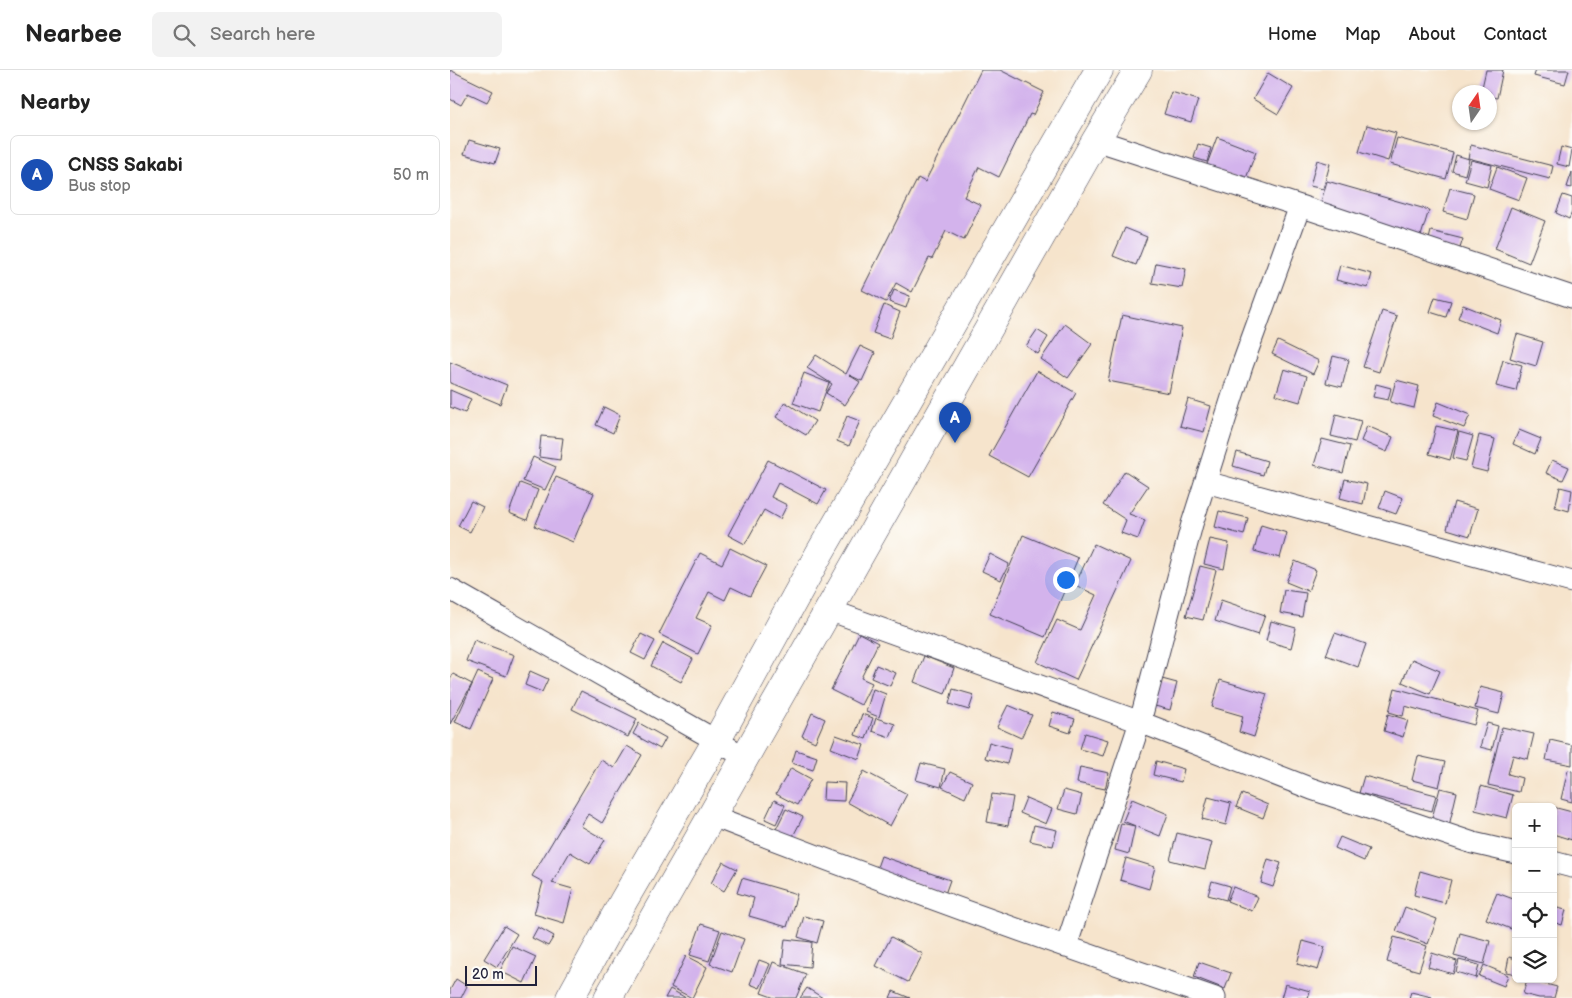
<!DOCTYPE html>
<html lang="en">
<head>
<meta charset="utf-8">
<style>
	:root { --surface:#fff; --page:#f2f2f2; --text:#222; --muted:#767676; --line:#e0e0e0; --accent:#c8321e }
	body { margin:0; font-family:"Balsamiq Sans",sans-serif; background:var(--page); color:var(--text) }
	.controls { position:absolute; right:15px; bottom:15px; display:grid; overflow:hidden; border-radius:8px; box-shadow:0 1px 4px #0004 }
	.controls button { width:45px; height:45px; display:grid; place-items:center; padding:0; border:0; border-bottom:1px solid var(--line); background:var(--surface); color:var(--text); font:25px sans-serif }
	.compass { position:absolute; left:1002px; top:15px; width:45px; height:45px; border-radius:50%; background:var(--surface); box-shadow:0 1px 4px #0004; rotate:13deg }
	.scale { position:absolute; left:15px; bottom:12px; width:72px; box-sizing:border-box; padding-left:5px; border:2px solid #22223b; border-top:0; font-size:14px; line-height:18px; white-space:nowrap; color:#22223b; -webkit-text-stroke:4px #fdfcf7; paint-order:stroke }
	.you { position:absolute; left:615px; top:509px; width:18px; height:18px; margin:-12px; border:4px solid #fff; border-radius:50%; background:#1a73e8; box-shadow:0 0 0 8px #1a73e833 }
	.badge { display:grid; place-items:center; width:32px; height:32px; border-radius:50%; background:var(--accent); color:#fff; font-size:16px; font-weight:700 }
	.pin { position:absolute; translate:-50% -41px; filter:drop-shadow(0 1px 2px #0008) }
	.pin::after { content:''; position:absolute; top:26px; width:18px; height:15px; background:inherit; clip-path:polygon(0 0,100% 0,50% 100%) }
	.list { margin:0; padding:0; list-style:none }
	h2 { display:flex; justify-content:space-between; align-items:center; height:65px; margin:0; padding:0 20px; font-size:21px }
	h2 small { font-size:16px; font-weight:400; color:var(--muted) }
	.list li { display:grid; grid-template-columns:32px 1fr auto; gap:15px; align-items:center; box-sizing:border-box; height:80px; margin:0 10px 10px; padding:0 10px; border:1px solid var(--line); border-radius:8px }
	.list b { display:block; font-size:19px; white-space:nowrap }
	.list p { margin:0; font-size:16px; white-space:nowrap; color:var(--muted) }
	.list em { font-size:16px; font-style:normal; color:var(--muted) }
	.icon { flex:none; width:28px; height:28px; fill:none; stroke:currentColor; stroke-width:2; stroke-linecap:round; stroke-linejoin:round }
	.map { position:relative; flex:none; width:1122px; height:928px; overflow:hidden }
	header { display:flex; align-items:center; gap:30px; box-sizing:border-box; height:70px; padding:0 25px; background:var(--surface); border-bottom:1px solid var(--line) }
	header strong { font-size:24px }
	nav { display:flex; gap:28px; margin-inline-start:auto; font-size:18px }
	.search { width:350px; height:45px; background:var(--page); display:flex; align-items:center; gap:12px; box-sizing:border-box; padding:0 18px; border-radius:8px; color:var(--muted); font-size:19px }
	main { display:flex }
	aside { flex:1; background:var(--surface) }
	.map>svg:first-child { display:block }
</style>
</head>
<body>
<header>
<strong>Nearbee</strong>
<div class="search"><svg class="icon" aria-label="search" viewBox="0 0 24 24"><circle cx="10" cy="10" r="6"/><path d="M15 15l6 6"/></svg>Search here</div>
<nav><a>Home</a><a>Map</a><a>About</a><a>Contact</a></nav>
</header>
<main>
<aside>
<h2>Nearby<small></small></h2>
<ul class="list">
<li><span class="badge" style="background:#1a4fb4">A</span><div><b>CNSS Sakabi</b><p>Bus stop</p></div><em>50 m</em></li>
</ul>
</aside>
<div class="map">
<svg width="1122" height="928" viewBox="0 0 1122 928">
	<rect width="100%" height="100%" fill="#fdfcf7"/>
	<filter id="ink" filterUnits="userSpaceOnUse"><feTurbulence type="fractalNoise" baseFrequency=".02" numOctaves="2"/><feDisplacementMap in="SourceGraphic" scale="10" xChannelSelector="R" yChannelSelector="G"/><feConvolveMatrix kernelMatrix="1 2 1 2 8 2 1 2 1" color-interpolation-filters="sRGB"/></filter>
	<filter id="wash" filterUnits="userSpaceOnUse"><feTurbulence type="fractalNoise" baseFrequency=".0096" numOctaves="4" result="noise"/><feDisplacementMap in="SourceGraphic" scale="20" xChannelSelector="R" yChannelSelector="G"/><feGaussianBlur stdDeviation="1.12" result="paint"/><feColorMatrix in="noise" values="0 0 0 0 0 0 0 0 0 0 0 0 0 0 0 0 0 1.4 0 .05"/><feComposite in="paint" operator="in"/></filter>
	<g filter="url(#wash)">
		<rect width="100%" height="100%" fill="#f6e4cc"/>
		<g id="blocks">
			<path fill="#d3b3ec" d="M0,0L43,21L37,32L18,23L11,35L0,29Z
				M531,0H550L594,22L583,45L580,44L549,107L529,97L514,127L531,135L514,170L496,161L482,189L479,188L462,222L446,213L436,232L412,220L468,108L475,112Z
				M1036,0H1053L1047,28L1040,27V22H1031Z
				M1086,0H1119L1115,14L1084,6Z
				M818,3L843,18L828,44L803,29Z
				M721,22L748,30L741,52L714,44Z
				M917,55L946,63L938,91L909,82Z
				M767,67L806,82L795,111L756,97Z
				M947,68L1003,83L996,109L940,94Z
				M19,70L50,79L45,93L14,84Z
				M748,74L761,78L757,92L744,88Z
				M1021,75L1103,96L1100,109L1018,88Z
				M1111,77L1122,80L1119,97L1107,94Z
				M1006,85L1019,89L1015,105L1002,101Z
				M867,90L880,94L873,119L860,116Z
				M1021,90L1042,95L1037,117L1015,111Z
				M1047,97L1077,108L1069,130L1039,119Z
				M1122,102V118L1117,117Z
				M877,111L979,140L970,169L870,135Z
				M1000,118L1024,124L1017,149L993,142Z
				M1113,125L1122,128V142L1119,149L1106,143Z
				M1061,137L1095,151L1079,193L1045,179Z
				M675,158L697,167L686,195L663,186Z
				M981,161L1013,169L1009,181L978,173Z
				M706,193L736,199L732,218L702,213Z
				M890,195L922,204L918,218L886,210Z
				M444,220L460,226L456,238L439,232Z
				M985,227L1001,231L996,247L980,242Z
				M434,235L450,242L440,269L423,263Z
				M1013,235L1051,250L1047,263L1008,248Z
				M932,241L947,246L929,302L913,297Z
				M672,245L732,258L719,323L658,311Z
				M615,254L642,274L618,308L591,289Z
				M587,260L598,267L588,284L576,276Z
				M1067,264L1093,272L1086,296L1060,288Z
				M828,271L869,291L863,304L822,284Z
				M410,276L425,283L412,311L399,305L410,312L395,335L376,323L382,314L357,298L366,285L396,304Z
				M883,286L899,290L892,317L876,313Z
				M1053,290L1072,295L1066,321L1046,316Z
				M0,292L57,315L50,334L0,313Z
				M834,299L857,306L850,332L826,325Z
				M587,301L626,323L578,407L539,386Z
				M354,303L379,313L368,342L343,333Z
				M946,310L969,316L964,338L940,332Z
				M926,314L941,318L938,330L923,327Z
				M0,320L21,329L15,343L0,337Z
				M738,329L761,336L754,362L730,356Z
				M335,332L365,351L356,365L326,347Z
				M988,332L1020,345L1014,358L983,346Z
				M154,337L170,345L163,363L146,355Z
				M886,344L911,351L905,372L881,366Z
				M397,346L410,351L399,376L387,371Z
				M917,356L943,367L937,382L911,371Z
				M986,356L1008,361L1000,390L979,384Z
				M1069,360L1091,369L1085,384L1063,374Z
				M1009,362L1023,366L1016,391L1003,388Z
				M1029,365L1045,369L1037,402L1021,398Z
				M91,366L113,368L110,390L89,387Z
				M872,369L900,376L893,403L864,395Z
				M787,382L817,391L813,405L783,396Z
				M83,387L106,397L95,420L73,411Z
				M318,390L376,420L368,434L328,413L321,427L337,435L330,449L314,440L295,474L278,465Z
				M1102,390L1119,397L1113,410L1096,403Z
				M675,401L698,416L679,444L695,450L688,469L671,463L676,450L653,435Z
				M106,407L144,423L123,472L85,456Z
				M895,409L917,414L913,434L890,428Z
				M70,413L88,420L77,450L59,443Z
				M1110,417L1122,420L1119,441L1105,437Z
				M935,421L953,428L946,444L929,438Z
				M21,431L33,437L20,462L8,456Z
				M1004,432L1028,439L1020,466L997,459Z
				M769,441L798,448L794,465L765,457Z
				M811,455L837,463L830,488L804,481Z
				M573,465L628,488L595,567L540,544Z
				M760,469L779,473L774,499L754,494Z
				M644,474L681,491L626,610L587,592L607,550L630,560L646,525L625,515Z
				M280,478L316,496L300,526L281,517L275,530L259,522L246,548L262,555L248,584L209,564L250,483L272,494Z
				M540,484L559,494L551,510L532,501Z
				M845,491L866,500L858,521L836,512Z
				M750,496L766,500L753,550L736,546Z
				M834,520L856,523L852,547L830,543Z
				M771,530L815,545L808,565L765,551Z
				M821,551L846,558L841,578L816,571Z
				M409,563L428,573L411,608L422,613L411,635L381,620Z
				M885,563L916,574L908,597L876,585Z
				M191,564L205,571L195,590L181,583Z
				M24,570L64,585L56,606L16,591Z
				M213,573L243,589L231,612L201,596Z
				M474,586L504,598L495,624L464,612Z
				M962,589L990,601L980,624L952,612Z
				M426,595L446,603L440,616L421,608Z
				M80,601L98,609L92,622L75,615Z
				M28,602L43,609L21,659L5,652Z
				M3,604L22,614L0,654V610Z
				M712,609L727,613L720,640L705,636Z
				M770,610L817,624L804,667L789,662L793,646L762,637Z
				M1030,617L1054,623L1049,644L1025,638Z
				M945,618L1028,641L1024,655L955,636L953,646L939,642Z
				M423,619L436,624L429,647L416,642Z
				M503,619L524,625L519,640L499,634Z
				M131,621L187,649L178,667L122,639Z
				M558,635L582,645L571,668L547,657Z
				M603,642L625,649L620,663L599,656Z
				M362,643L375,649L365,672L352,666Z
				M412,644L423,648L416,669L405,665Z
				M938,644L958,650L953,667L934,661Z
				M426,648L445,654L440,667L422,661Z
				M189,653L216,668L210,679L183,664Z
				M1037,653L1048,656L1042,680L1030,677Z
				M1052,657L1084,664L1078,689L1063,685L1058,704L1072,708L1069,722L1038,715Z
				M635,663L658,670L653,686L630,679Z
				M386,665L414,675L409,689L381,678Z
				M1100,670L1122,675V695L1096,690Z
				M539,672L561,678L557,694L535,688Z
				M177,676L192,685L152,753L138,744L131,756L155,770L140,794L120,782L102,813L123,819L114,853L84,844L93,812L82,806L151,690L164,698Z
				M346,680L367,687L363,700L342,693Z
				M968,686L995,692L989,717L962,710Z
				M706,691L734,699L731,712L703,705Z
				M471,693L495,699L491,717L466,710Z
				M630,697L659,703L655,719L627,713Z
				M341,698L361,709L347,735L326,724Z
				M1118,700L1122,701V732L1111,729Z
				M414,701L457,724L440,756L397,732Z
				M500,702L522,712L515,728L492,717Z
				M914,706L986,725L982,741L909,723Z
				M374,712L395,713L394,731L373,730Z
				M1031,716L1063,725L1057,748L1025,740Z
				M990,718L1007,722L999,756L981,752Z
				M614,720L632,725L627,744L608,739Z
				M542,724L563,727L558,756L537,752Z
				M792,724L818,735L813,748L786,737Z
				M758,727L781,733L776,755L752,749Z
				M576,728L602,739L596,754L570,743Z
				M682,729L718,744L710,766L673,751Z
				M324,730L335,735L326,754L315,749Z
				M1103,737L1122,742V770L1103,764Z
				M336,739L353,747L341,770L325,761Z
				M671,753L685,756L679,784L665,780Z
				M584,755L607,760L603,776L580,771Z
				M727,763L762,772L755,799L720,790Z
				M890,767L919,779L914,791L885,778Z
				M431,786L500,810L495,824L426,800Z
				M676,788L705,797L699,819L670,810Z
				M818,789L831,793L823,817L811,813Z
				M273,792L287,799L274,821L261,813Z
				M970,801L1001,810L995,833L964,825Z
				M292,808L347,824L337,857L299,846L304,828L287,823Z
				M762,811L780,816L776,830L758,825Z
				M783,817L808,827L802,841L777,831Z
				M1047,823L1066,830V846L1061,859L1036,849Z
				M955,837L987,849L978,874L946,861Z
				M1103,837L1116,840L1112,855L1103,852Z
				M354,846L373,851L367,873L348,867Z
				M251,854L270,860L259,891L240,885Z
				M54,856L67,864L47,897L34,889Z
				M88,857L104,866L98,876L82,868Z
				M272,861L294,869L282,902L260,894Z
				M1010,863L1040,871L1034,894L1004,886Z
				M441,867L473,884L458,912L426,896Z
				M944,867L977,876L969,901L937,892Z
				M335,869L362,872L360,897L332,894Z
				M853,871L875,877L868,900L847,894Z
				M62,876L86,887L74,913L50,901Z
				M982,883L1007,891L1003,904L978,897Z
				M236,886L257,897L242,928L221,917Z
				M1059,887L1066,889V904L1056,902Z
				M309,890L320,894L310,918L300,914Z
				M1009,890L1029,895L1026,908L1006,902Z
				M323,892L356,904L346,928H325L311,923Z
				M749,892L781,903L775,919L744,907Z
				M1034,895L1058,905L1054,916L1029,906Z
				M6,909L17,916L11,928H0V920Z
				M1077,909L1107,917L1104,928H1089L1073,924Z
				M835,914L860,921L858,928H831Z
				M357,918L373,928H350Z
				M220,919L236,928H215Z
				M443,921L460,928H440Z
				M961,922L982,927V928H959Z"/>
		</g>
	</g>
	<g filter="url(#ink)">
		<use href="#blocks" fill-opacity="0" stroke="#423f51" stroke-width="1"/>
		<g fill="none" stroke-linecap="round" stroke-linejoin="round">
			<defs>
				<path id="street" d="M646,70L850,136L1122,227
					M756,412L1122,512
					M0,519L295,687
					M379,540L690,652L862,719L1023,773L1066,783
					M260,745C428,810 596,871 765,928
					M1103,792L1122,797
					M616,877L690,652L742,454L792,296L850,136"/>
				<path id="primary" d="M120,928L174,830L267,670L369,484L649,0
					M158,928L646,70L688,0"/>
			</defs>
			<use href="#street" stroke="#423f51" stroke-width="23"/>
			<use href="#primary" stroke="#423f51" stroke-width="29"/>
			<use href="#street" stroke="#fff" stroke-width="21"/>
			<use href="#primary" stroke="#fff" stroke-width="28"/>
		</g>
	</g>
</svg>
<div class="controls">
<button>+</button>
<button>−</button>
<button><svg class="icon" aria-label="locate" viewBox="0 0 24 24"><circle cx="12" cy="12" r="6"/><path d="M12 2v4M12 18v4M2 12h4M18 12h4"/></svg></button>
<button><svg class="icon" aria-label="layers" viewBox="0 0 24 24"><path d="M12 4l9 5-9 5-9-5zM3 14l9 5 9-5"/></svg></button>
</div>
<svg class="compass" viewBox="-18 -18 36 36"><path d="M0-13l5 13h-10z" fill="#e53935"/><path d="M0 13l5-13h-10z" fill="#767676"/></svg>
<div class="scale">20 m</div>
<div class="you"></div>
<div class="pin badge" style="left:505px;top:373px;background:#1a4fb4">A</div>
</div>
</main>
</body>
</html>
